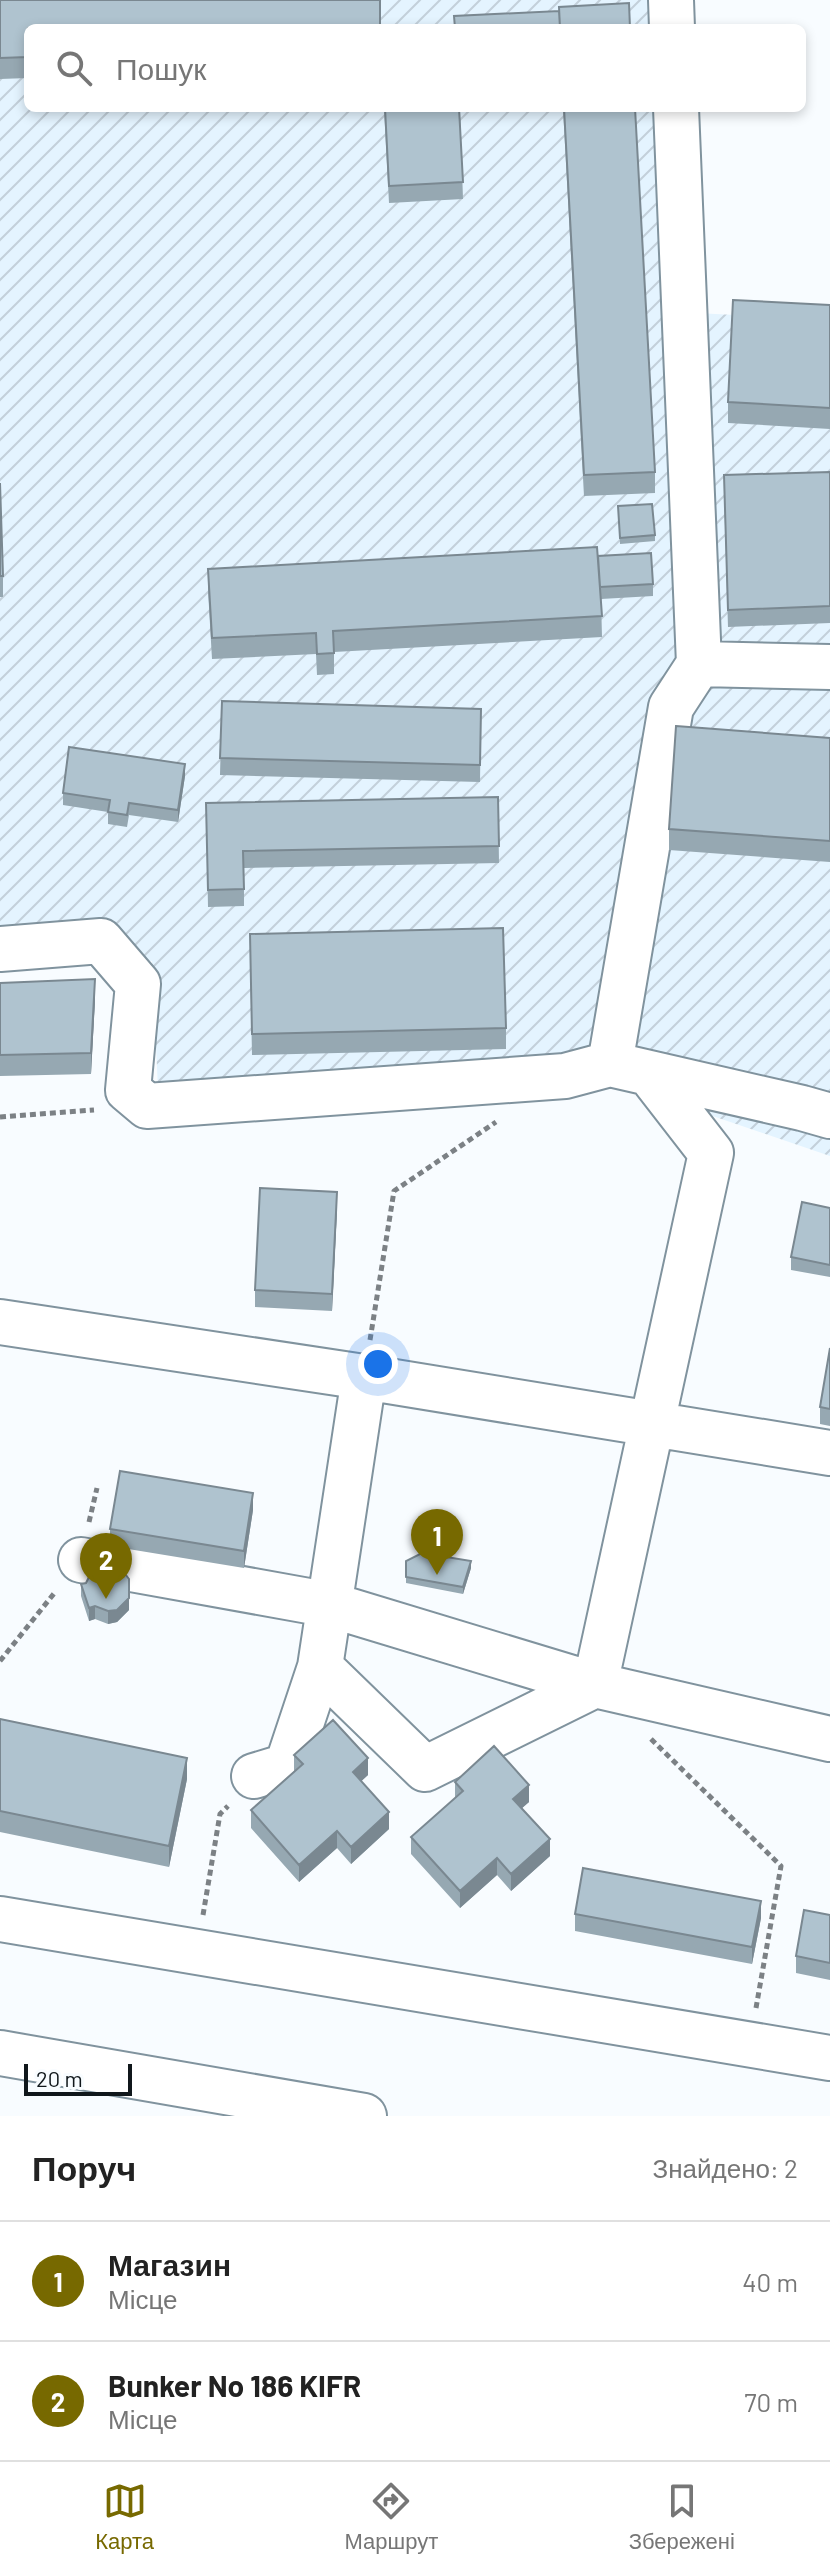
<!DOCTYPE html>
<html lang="uk">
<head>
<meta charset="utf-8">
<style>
	:root { --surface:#fff; --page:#f6f6f6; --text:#222; --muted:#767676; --line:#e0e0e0; --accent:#776900 }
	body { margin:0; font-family:Barlow,sans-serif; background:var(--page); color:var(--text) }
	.scale { position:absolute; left:24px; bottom:20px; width:108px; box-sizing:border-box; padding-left:8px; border:4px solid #10171b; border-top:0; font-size:22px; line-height:28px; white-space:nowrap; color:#10171b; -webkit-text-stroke:6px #f8fcff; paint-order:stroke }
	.you { position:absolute; left:378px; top:1364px; width:28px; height:28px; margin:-20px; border:6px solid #fff; border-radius:50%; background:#1a73e8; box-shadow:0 0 0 12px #1a73e833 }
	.badge { display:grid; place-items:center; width:52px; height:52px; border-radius:50%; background:var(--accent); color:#fff; font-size:26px; font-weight:700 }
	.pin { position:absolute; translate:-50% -66px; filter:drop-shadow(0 2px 4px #0008) }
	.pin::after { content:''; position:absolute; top:42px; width:28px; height:24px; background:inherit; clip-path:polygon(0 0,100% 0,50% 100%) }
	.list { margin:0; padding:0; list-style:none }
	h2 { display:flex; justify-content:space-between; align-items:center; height:104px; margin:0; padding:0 32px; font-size:34px }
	h2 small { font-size:26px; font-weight:400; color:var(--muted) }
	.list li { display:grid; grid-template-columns:52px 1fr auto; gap:24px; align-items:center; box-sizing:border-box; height:120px; padding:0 32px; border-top:2px solid var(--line) }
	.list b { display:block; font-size:30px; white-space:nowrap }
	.list p { margin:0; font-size:26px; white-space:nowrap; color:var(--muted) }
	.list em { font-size:26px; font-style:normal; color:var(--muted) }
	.icon { flex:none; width:44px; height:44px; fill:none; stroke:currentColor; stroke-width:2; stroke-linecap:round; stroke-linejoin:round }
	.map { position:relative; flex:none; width:830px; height:2116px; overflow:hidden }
	.search { position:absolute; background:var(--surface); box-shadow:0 4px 12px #0003; left:24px; right:24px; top:24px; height:88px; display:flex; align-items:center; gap:20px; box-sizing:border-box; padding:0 28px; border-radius:12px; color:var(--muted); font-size:30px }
	.sheet { height:344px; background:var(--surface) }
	nav { display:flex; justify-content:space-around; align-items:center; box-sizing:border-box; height:112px; border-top:2px solid var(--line); background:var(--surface); font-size:22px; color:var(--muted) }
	nav a { display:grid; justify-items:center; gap:4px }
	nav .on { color:var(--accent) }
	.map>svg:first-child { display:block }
</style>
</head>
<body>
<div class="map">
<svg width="830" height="2116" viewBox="0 0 830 2116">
	<defs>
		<pattern id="industrial-furrows" width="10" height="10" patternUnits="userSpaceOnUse" patternTransform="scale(2)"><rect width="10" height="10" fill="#e4f4ff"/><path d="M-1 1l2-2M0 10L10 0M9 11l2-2" fill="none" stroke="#c3d0da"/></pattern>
	</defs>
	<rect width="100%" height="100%" fill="#f8fcff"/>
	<path fill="url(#industrial-furrows)" d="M0,0H660L661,28H28V108H666L677,312L830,320V1156L563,1065L158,1089L152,961L0,972Z"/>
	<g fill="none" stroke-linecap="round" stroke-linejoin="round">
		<defs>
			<path id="minor" d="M671,0L672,28
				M676,108L699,664L830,667
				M0,949L101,941L138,984L128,1090L147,1106L565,1076L610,1064L802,1108L830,1116
				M610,1064L671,707L699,664
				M0,1322L364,1377L830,1453
				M364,1377L320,1667L425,1769L595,1685L711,1153L649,1073
				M81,1560L331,1605L595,1685L830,1739
				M254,1776L287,1766L320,1667
				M0,1919L830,2058
				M0,2053L364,2116"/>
		</defs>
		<use href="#minor" stroke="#80939e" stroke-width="48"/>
		<path stroke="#7c8185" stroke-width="5" stroke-dasharray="6 4" stroke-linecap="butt" d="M0,1117L94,1110
			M370,1340L394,1191L496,1122
			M89,1522L97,1488
			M0,1661L56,1591
			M651,1739L781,1866L756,2008
			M203,1915L220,1814L228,1806"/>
		<use href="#minor" stroke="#fff" stroke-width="44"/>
	</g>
	<path fill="#96a8b2" d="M0,0L28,28V78L0,79Z
		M384,108H524L460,111L463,199L389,203Z
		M563,108H635L655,472V493L584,496Z
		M830,305V429L728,423V402Z
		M830,472V623L728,627L724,492Z
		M0,483L3,576V597H0Z
		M618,506L655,535V541L620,544Z
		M598,556L653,584V596L601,599L602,637L334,652V674L317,675L316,654L212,659L208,590V569Z
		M222,701L481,709L480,782L220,775Z
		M830,738V862L669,850V829Z
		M185,776L178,822L129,815L127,827L108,824V812L63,805V793Z
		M498,797L499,863L244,868V906L208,907L206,803Z
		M250,955L506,1028V1049L252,1055Z
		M0,983L95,1000L91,1074L0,1076Z
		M830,1208V1277L791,1270V1257Z
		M337,1209L332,1311L255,1307V1290Z
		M830,1348V1426L820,1424V1407Z
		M253,1510L244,1568L110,1546V1529Z
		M406,1561L471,1568L463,1594L406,1583Z
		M81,1584L129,1610L117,1622L108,1624L95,1619L89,1621L81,1596Z
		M0,1719L187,1779L169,1867L0,1832Z
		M294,1755L368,1775L361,1781L389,1829L351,1864L337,1848L299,1882L251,1828V1810L294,1771Z
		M455,1782L529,1802L522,1808L550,1856L511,1891L497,1875L460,1908L411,1854V1837L455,1798Z
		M575,1914L761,1918L752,1964L575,1931Z
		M830,1915V1980L796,1973V1956Z"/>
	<path fill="#7a8891" d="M185,764V776L178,822V810Z
		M95,979V1000L91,1074V1053Z
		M337,1192V1209L332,1311V1294Z
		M253,1493V1510L244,1568V1551Z
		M471,1561V1568L463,1594V1587Z
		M129,1598V1610L117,1622L108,1624V1611Z
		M95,1606V1619L89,1621V1608Z
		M187,1758V1779L169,1867V1846Z
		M368,1758V1775L353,1789V1772Z
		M529,1785V1802L513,1816V1799Z
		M389,1812V1829L351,1864V1847Z
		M337,1831V1848L299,1882V1865Z
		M550,1839V1856L511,1891V1874Z
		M497,1858V1875L460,1908V1891Z
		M761,1901V1918L752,1964V1947Z"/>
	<path fill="#afc3cf" stroke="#7a8891" stroke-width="2" d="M0,0H380V28H28V57L0,58Z
		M629,3L630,28H560L559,7Z
		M559,11L560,28H455L454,16Z
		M385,108H459L463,182L389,186Z
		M564,108H635L655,472L584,475Z
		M733,300L830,305V408L728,402Z
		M830,472V606L728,610L724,475Z
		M0,483L3,576H0Z
		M652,504L655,535L620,538L618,506Z
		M597,547L602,616L333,631L334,653L317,654L316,633L212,638L208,569Z
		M651,553L653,584L600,587L598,556Z
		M222,701L481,709L480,765L220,758Z
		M676,726L830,738V841L669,829Z
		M69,747L185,764L178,810L129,803L127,815L108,812L110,800L63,793Z
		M498,797L499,846L243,851L244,889L208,890L206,803Z
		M503,928L506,1028L252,1034L250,934Z
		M95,979L91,1053L0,1055V983Z
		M260,1188L337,1192L332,1294L255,1290Z
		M802,1202L830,1208V1265L791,1257Z
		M830,1348V1409L820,1407Z
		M120,1471L253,1493L244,1551L110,1529Z
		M422,1553L471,1561L463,1587L406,1577V1561Z
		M111,1566L122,1570L129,1579V1598L117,1610L108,1611L95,1606L89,1608L81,1584L86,1583L91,1573L101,1567Z
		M0,1719L187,1758L169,1846L0,1811Z
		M333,1720L368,1758L353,1772L389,1812L351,1847L337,1831L299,1865L251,1810L303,1764L294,1755Z
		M494,1746L529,1785L513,1799L550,1839L511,1874L497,1858L460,1891L411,1837L463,1791L455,1782Z
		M583,1868L761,1901L752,1947L575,1914Z
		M804,1910L830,1915V1963L796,1956Z"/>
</svg>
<div class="scale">20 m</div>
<div class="you"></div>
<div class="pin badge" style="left:437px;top:1575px">1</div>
<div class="pin badge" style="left:106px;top:1599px">2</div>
<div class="search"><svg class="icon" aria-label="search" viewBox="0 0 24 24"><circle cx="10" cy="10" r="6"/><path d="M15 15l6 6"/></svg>Пошук</div>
</div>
<section class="sheet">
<h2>Поруч<small>Знайдено: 2</small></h2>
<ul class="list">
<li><span class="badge">1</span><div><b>Магазин</b><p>Місце</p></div><em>40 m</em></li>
<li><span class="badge">2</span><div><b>Bunker No 186 KIFR</b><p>Місце</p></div><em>70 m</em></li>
</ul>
</section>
<nav>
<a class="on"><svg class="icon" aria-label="map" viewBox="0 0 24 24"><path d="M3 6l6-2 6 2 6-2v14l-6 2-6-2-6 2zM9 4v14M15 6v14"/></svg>Карта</a>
<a><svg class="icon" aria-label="directions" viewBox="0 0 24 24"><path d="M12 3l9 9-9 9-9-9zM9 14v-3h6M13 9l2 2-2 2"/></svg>Маршрут</a>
<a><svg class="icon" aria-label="saved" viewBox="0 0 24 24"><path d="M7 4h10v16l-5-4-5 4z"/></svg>Збережені</a>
</nav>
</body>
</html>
